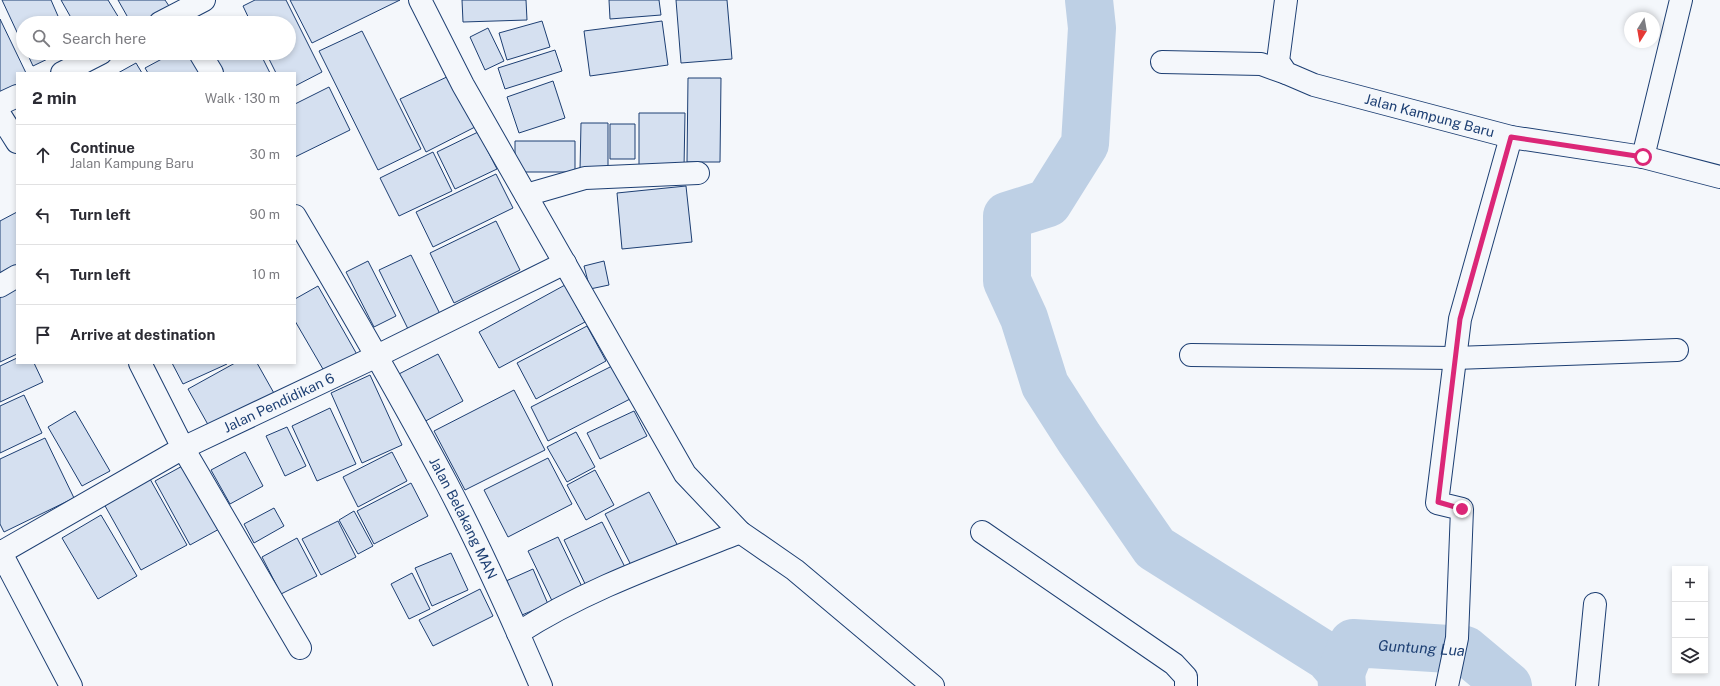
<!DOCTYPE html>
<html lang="en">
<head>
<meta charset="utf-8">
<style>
	:root { --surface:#fff; --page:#f2f2f3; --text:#2b2b33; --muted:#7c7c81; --line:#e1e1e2 }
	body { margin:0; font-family:"Public Sans",sans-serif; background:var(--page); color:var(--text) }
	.controls { position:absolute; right:12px; bottom:12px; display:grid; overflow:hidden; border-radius:0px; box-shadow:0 2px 6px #0003 }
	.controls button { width:36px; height:36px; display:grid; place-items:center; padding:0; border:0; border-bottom:1px solid var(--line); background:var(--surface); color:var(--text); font:20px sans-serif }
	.compass { position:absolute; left:1624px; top:12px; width:36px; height:36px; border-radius:50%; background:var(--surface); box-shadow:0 2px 6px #0003; rotate:191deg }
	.stop { position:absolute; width:12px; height:12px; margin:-9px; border:3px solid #db2777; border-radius:50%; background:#fff }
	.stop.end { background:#db2777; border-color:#fff; box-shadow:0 1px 4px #0008 }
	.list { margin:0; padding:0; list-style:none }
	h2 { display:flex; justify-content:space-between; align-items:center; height:52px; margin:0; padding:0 16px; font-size:17px }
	h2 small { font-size:13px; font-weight:400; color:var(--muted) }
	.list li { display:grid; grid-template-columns:26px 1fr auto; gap:12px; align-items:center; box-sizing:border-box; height:60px; padding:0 16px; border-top:1px solid var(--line) }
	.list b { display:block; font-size:15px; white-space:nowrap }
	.list p { margin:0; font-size:13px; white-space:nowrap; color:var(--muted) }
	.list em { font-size:13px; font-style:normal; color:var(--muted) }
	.icon { flex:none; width:22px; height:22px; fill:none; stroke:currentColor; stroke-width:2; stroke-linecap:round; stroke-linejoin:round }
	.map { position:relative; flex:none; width:1720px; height:686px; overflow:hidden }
	.search { position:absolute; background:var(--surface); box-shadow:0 2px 6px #0003; left:16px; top:16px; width:280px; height:44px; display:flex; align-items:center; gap:10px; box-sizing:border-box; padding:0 14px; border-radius:22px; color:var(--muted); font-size:15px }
	.panel { position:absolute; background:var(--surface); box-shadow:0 2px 6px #0003; left:16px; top:72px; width:280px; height:292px; border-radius:0px }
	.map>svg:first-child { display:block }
</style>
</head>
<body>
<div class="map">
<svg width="1720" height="686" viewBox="0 0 1720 686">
	<rect width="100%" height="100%" fill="#f4f7fb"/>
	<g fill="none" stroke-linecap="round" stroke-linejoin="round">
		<g stroke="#bed0e5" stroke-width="48">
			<path d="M1089,0L1092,28L1085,144L1048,203L1007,216V281L1024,318L1045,385L1079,438L1155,548L1328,657L1341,672L1342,686"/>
			<path id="s1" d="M1341,672L1353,643L1465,650L1508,686"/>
		</g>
	</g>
	<path fill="#d5e0f0" stroke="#1d3f73" d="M2,0H51L61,23H23V45Z
		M61,0H108L122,23H74Z
		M118,0H165L171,9L146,23H131Z
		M255,0H286L322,72L295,86V73H276L266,53H289V23H251L243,6Z
		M290,0H400L312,43Z
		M462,0H526L527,20L463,22Z
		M609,0H659L661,15L610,19Z
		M676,0H727L732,59L681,63Z
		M0,19L26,73H17V90L0,96Z
		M542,21L550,47L507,60L499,33Z
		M662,21L668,65L590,76L584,31Z
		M488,28L504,61L485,70L470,37Z
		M362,31L421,149L378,170L319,51Z
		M555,50L562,71L505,89L498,68Z
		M27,53H60L33,66Z
		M173,53H188L200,73H148L145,68Z
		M210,53H260L270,73H220Z
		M136,63L142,73H118Z
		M451,75L477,126L426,152L400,99Z
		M688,78H721L720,162H687Z
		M553,81L565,118L519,133L507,97Z
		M329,87L350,130L295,157V104Z
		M639,113H685L684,168L639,167Z
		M581,123H608V171L580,170Z
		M610,124H635V159H610Z
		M478,132L497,169L455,189L437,152Z
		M515,141H575V172H515Z
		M433,152L452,191L399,216L380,178Z
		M496,174L513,208L433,247L416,212Z
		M686,186L692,242L622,249L617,193Z
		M17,212V272L0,281V221Z
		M496,221L520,270L454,303L430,253Z
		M411,255L441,316L409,331L379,270Z
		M368,261L396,316L374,327L346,272Z
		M604,261L609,285L590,289L584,266Z
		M565,285L585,322L499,368L479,332Z
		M318,286L359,358L327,376L295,321V299Z
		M17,288V354L0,362V297Z
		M587,326L606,361L536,399L517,363Z
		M438,354L463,401L420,424L395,376Z
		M17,358V363H34L43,382L0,402V366Z
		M172,363H226L227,364L183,384Z
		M235,363H257L275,395L211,430L188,389Z
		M614,365L632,398L548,441L531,407Z
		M370,375L402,445L362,463L331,393Z
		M514,390L545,450L465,490L434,431Z
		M24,395L42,433L0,453V406Z
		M330,408L356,464L317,481L292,426Z
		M75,411L110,471L82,486L48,427Z
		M634,411L647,436L600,459L587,433Z
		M287,427L306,466L285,476L266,436Z
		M576,432L595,467L567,482L547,447Z
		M45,438L74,498L4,532L0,524V459Z
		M245,452L263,486L230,504L211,470Z
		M392,452L407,481L358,507L343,477Z
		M548,458L572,504L508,537L484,490Z
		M186,464L221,528L190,545L155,481Z
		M595,470L614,505L586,520L567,485Z
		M150,479L187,545L141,570L104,504Z
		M411,483L428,516L374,544L357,511Z
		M649,492L678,546L633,569L605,514Z
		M274,508L284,526L254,543L244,524Z
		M354,511L373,546L358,554L339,520Z
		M101,515L137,576L98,599L62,538Z
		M338,521L356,557L321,575L302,539Z
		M602,522L627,571L588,590L564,540Z
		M558,537L585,593L555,607L528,551Z
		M297,538L317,576L281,594L262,557Z
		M451,553L468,590L432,606L415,568Z
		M533,569L548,604L522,615L506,581Z
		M412,573L430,609L409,619L391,584Z
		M480,589L493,616L433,646L419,620Z"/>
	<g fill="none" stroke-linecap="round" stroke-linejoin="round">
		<defs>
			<g id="minor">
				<path d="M420,0L463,85L685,474L740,532L795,570L933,686"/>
				<path id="s2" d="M1286,0L1278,61L1286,73L1314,85L1511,137L1643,157L1720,177"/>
				<path d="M160,23L204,0"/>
				<path d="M200,53L212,73"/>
				<path d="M1162,62L1261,64L1286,73"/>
				<path d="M62,73L101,53"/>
				<path d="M0,104L17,96"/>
				<path d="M0,115L17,142"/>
				<path d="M1643,157L1681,0"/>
				<path d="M526,195L585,178L698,173"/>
				<path id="s3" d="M295,216C347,304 399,393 447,484C481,549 512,618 541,686"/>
				<path d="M0,286L17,276"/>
				<path d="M1191,355L1455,358L1677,350"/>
				<path d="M140,363L183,448L300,648"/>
				<path d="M982,532L1174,664L1186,677V686"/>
				<path d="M0,551L71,686"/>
				<path id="s4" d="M0,553L183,448L377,356L565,263"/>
				<path d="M518,633C586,589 665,562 740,532"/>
				<path d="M1447,686L1457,638L1462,509L1437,503L1460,319L1511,137"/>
				<path d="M1587,686L1595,604"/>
			</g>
		</defs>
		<use href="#minor" stroke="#1d3f73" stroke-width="24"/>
		<use href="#minor" stroke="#f4f7fb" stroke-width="22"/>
	</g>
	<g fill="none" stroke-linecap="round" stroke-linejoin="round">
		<path stroke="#db2777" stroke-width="5" d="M1462,509L1438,502L1460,319L1511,137L1643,157"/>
	</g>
	<g text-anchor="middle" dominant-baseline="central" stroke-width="3" stroke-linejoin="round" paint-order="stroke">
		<g font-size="14" fill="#1d3f73" stroke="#f4f7fb">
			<text stroke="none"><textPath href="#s2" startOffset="226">Jalan Kampung Baru</textPath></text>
			<text stroke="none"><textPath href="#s4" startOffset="317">Jalan Pendidikan 6</textPath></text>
			<text stroke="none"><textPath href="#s3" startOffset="346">Jalan Belakang MAN</textPath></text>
		</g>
		<g font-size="15" font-style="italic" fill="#1d3f73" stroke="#f4f7fb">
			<text stroke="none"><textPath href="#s1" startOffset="100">Guntung Lua</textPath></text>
		</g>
	</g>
</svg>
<div class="controls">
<button>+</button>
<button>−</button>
<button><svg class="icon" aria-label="layers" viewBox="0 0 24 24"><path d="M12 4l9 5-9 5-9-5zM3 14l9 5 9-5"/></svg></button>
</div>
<svg class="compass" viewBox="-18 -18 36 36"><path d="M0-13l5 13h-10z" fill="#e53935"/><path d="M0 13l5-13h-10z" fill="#7c7c81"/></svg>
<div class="stop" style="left:1643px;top:157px"></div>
<div class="stop end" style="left:1462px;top:509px"></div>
<div class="search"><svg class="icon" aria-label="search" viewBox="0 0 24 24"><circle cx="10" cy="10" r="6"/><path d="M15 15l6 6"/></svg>Search here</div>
<section class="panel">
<h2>2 min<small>Walk · 130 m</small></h2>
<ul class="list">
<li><svg class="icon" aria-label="ahead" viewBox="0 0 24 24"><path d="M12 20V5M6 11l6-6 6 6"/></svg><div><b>Continue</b><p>Jalan Kampung Baru</p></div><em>30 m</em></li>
<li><svg class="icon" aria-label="left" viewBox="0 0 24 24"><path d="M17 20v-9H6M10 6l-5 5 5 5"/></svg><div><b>Turn left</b></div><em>90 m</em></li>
<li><svg class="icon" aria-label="left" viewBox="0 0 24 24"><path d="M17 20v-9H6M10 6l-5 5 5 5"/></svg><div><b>Turn left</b></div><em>10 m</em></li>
<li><svg class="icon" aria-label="arrive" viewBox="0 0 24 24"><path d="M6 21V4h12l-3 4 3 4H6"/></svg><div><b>Arrive at destination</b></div></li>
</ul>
</section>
</div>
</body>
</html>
